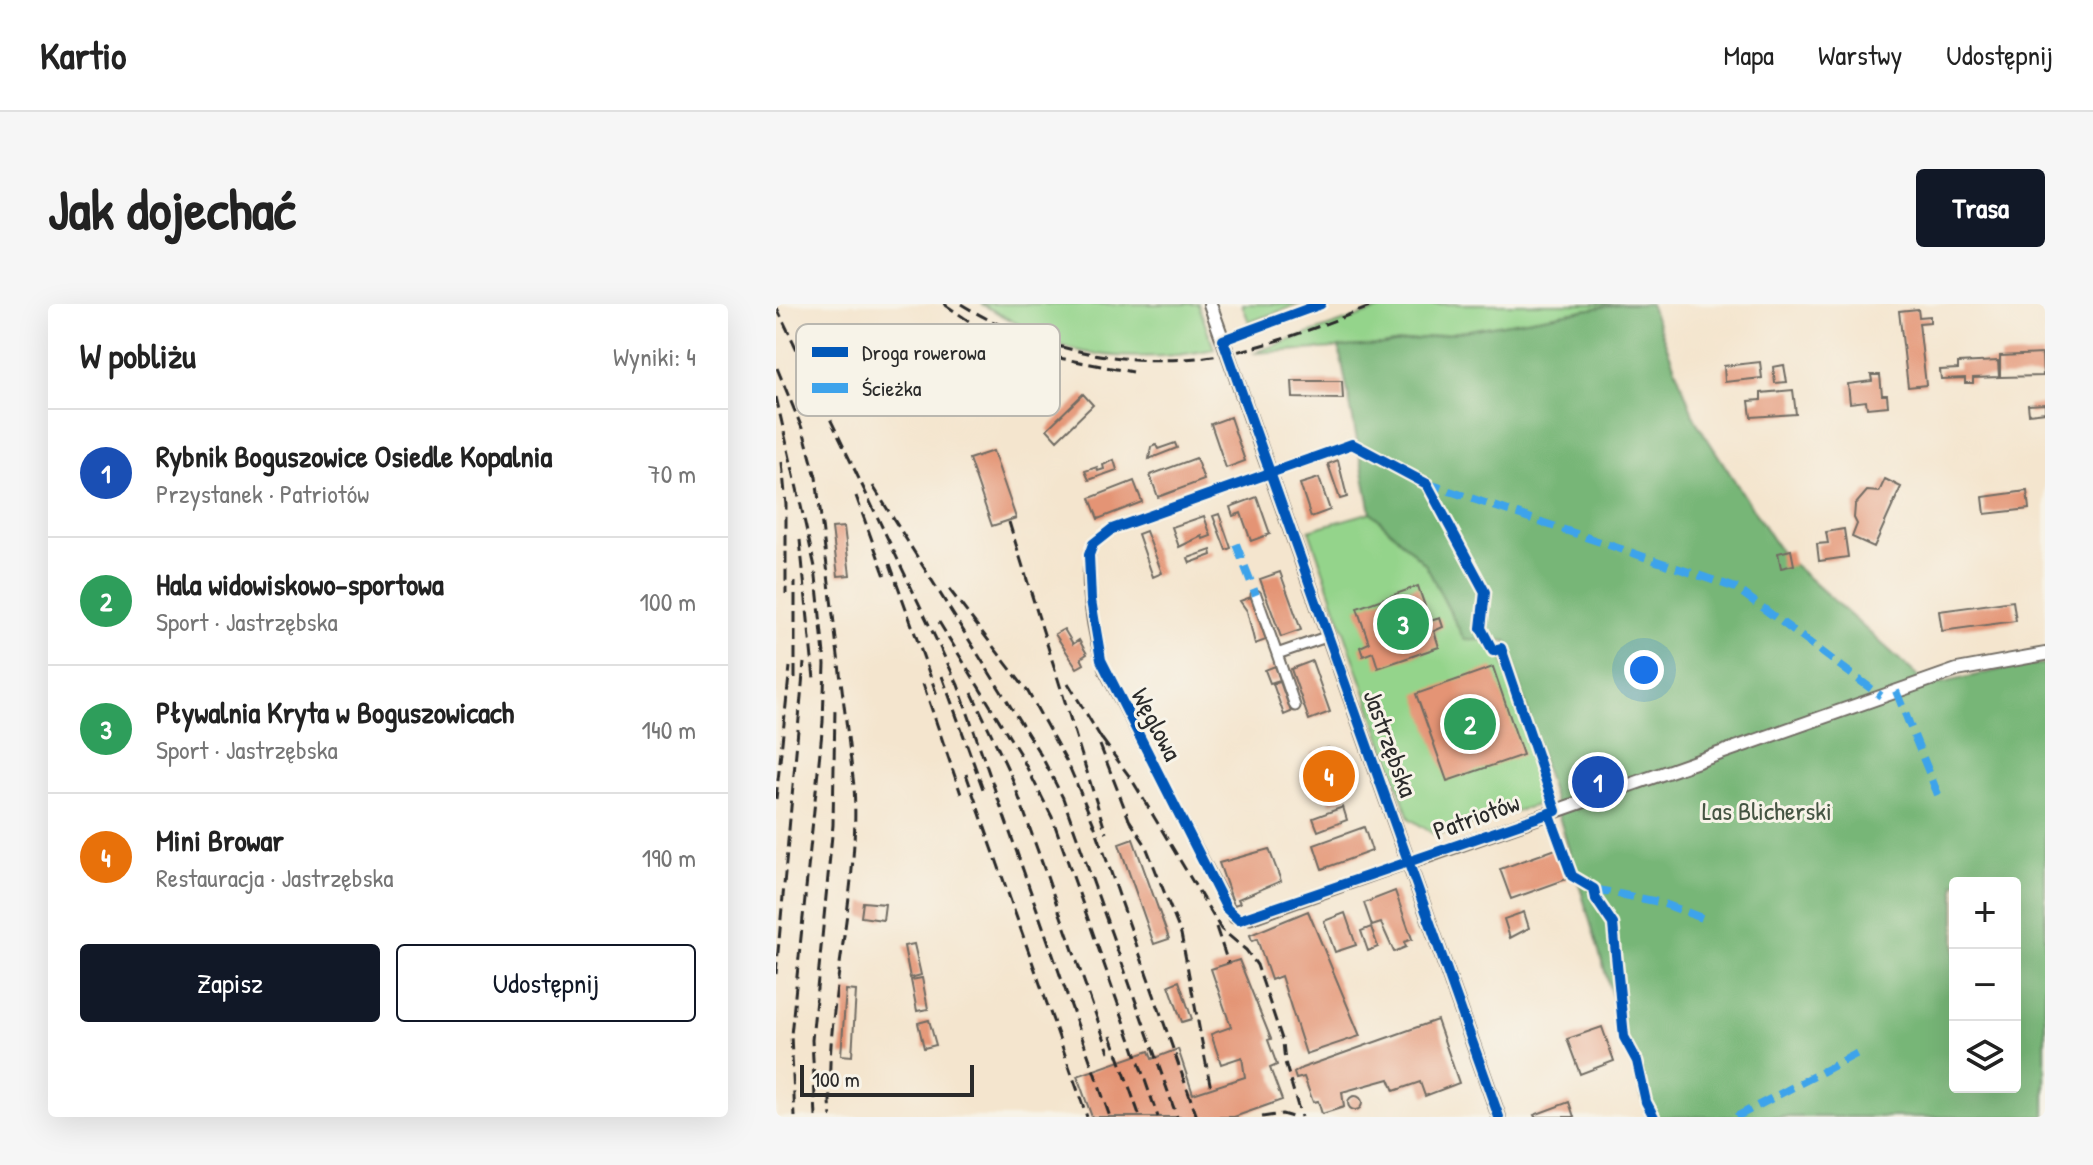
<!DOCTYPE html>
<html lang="pl">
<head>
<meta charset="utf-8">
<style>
	:root { --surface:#fff; --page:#f6f6f6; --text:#222; --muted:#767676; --line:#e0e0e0; --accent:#111827 }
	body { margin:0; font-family:"Patrick Hand",sans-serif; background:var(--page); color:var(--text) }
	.controls { position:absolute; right:24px; bottom:24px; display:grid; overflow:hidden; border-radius:8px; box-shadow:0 8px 32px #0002 }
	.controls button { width:72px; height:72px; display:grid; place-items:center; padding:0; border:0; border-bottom:2px solid var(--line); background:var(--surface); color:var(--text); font:40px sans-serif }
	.scale { position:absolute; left:24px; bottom:20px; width:174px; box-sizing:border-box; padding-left:8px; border:4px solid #2b2b2b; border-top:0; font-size:22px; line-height:28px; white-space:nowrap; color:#2b2b2b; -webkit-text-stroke:6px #f7f3e8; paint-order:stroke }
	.you { position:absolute; left:868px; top:366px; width:28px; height:28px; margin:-20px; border:6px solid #fff; border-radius:50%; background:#1a73e8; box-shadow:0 0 0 12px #1a73e833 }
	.badge { display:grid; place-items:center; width:52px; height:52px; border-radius:50%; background:var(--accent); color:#fff; font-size:26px; font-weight:700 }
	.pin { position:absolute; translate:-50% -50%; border:4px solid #fff; box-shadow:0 2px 8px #0006 }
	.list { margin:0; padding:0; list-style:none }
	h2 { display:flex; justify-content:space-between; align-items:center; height:104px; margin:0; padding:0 32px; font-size:34px }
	h2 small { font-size:26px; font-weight:400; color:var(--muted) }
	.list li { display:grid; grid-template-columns:52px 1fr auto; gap:24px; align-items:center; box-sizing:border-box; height:128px; padding:0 32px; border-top:2px solid var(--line) }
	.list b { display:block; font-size:30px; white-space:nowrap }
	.list p { margin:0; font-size:26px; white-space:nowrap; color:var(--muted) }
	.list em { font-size:26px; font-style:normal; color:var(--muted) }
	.actions { display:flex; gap:16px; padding:24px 32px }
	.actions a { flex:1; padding:18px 0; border:2px solid var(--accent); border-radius:8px; text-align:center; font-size:28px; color:var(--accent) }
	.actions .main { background:var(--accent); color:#fff }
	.icon { flex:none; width:44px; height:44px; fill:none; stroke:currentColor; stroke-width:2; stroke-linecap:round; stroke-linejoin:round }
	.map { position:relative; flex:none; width:1269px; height:813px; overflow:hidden; border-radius:8px }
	header { display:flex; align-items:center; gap:48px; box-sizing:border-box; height:112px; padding:0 40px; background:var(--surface); border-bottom:2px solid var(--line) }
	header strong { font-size:38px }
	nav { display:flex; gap:44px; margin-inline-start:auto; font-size:28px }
	.intro { display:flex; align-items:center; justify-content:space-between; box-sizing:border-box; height:192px; padding:0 48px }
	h1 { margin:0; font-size:56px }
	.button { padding:20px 36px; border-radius:8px; background:var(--accent); color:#fff; font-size:28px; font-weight:700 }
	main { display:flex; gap:48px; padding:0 48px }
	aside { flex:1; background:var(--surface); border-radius:8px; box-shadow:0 8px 32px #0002 }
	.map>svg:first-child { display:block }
</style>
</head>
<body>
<header>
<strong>Kartio</strong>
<nav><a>Mapa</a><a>Warstwy</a><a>Udostępnij</a></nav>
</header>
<div class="intro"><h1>Jak dojechać</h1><a class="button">Trasa</a></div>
<main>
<aside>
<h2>W pobliżu<small>Wyniki: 4</small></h2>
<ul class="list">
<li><span class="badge" style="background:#1a4fb4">1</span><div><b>Rybnik Boguszowice Osiedle Kopalnia</b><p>Przystanek · Patriotów</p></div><em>70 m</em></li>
<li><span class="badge" style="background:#2e9e5b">2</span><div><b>Hala widowiskowo-sportowa</b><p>Sport · Jastrzębska</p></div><em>100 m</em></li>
<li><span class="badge" style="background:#2e9e5b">3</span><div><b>Pływalnia Kryta w Boguszowicach</b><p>Sport · Jastrzębska</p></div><em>140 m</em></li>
<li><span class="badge" style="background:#e8710a">4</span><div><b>Mini Browar</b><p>Restauracja · Jastrzębska</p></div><em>190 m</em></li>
</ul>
<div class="actions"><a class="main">Zapisz</a><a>Udostępnij</a></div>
</aside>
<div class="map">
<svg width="1269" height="813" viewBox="0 0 1269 813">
	<rect width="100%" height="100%" fill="#f7f3e8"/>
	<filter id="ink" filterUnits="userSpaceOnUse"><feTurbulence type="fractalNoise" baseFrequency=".0125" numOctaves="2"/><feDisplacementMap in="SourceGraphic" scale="16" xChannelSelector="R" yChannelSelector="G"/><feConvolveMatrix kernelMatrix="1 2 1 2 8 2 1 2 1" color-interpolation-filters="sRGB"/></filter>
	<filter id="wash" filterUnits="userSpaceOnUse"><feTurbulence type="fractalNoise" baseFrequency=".006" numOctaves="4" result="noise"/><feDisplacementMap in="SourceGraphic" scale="32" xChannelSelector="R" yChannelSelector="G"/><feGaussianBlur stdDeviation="1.8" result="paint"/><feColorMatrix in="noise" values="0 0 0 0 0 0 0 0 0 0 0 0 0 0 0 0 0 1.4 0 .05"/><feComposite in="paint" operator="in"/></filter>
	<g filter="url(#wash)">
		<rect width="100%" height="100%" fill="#f4e5ce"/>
		<path fill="#94d48b" stroke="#60805b" stroke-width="2" d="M205,0H422L438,45C395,55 325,57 283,41C256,30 231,13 205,0Z
			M466,0H524L473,18Z
			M619,0H843L607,41L477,49Z
			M595,208L650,261L688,335L721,336L771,498L659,531L633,514L533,226Z"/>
		<path fill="#77b677" stroke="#517051" stroke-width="2" fill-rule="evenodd" d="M843,0H874L920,117L1006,250L1153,382L1245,361L1269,360V813H872L731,337L688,335L650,261L595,208L563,43L607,41ZM1179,579H1239V783H1179Z"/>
		<g id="blocks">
			<path fill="#e49474" d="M1142,5L1143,13L1154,12V18L1143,19L1150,81L1132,83L1123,7Z
				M1266,50L1267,72L1224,73V52Z
				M1222,57L1223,73L1197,74V79H1189V74L1165,75L1164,66L1182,65V59Z
				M984,58L986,74L949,78L948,62Z
				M1008,61L1011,78L999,79L997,63Z
				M1095,71H1104L1106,91H1111L1112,102L1091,104L1090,97L1074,99L1072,80L1096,77Z
				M516,77H566L567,95L517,94Z
				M1017,86L1020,110L975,113L973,97L985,96V89Z
				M307,90L317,101L281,136L271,125Z
				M1269,100V108L1253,110L1252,101Z
				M454,113L469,157L450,164L435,120Z
				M399,139L401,144L373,155L375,143L380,141L382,145Z
				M217,147L240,214L216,222L193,155Z
				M420,154L428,176L382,193L374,171Z
				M338,156L341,166L313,176L309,167L321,163L322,167L328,165L327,161Z
				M562,156L571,193L564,195L552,160Z
				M543,174L554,206L535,213L524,180Z
				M1109,175L1125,183L1098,243L1076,233L1081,220L1078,214L1079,201L1091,187L1103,188Z
				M358,177L366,198L322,215L314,194Z
				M1251,187L1253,205L1209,210L1207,193Z
				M481,193L494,230L475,237L465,209L457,212L454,203Z
				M443,210L455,244L450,246L437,212Z
				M428,212L435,232L427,235L426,232L403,243L396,223Z
				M68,223L74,271L62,272L56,224Z
				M1068,225L1072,253L1043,257L1041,240L1052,239L1050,228Z
				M370,227L386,269L377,273L362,230Z
				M435,246L436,251L414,259L412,254Z
				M1015,246L1018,261L1005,264L1002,249Z
				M504,268L525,326L505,333L484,275Z
				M642,282L654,317L664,314L667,323L658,327L663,343L602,364L597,348L587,352L584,343L593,339L581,304Z
				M475,293L490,336L479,340L471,307L464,297Z
				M1237,297L1240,317L1166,327L1163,307Z
				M288,325L297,340L303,336L311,350L305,354L308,360L301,364L279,330Z
				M536,357L554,408L533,416L515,365Z
				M499,362L504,376L494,379L489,366Z
				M717,363L747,451L671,477L640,390Z
				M504,378L515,408L508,411L497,380Z
				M552,444L570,494L554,499L536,449Z
				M567,503L571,516L542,527L537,514Z
				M588,523L596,547L546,565L538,541Z
				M357,535L393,635L378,640L343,540Z
				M493,545L505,577L462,595L464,599L458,601L443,559Z
				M780,545L791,575L735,595L724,565Z
				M619,587L636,635L628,638L630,643L618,648L605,619L596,622L588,599Z
				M87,598L109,600L107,616L85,613Z
				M532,607L584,732L530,750L505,672L495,676L481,635L476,637L474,631Z
				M748,608L753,624L734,634L728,615Z
				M569,609L580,641L559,648L548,617Z
				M595,623L602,643L592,647L585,627Z
				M138,640L145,671L134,674L128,642Z
				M463,656L495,735L492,736L501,761L494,764L506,796L458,813H316L301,772L373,747L376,755L402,745L417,790L469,773L466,753L445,760L435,730L455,723L435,665Z
				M146,674L152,705L141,707L135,676Z
				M403,677L416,715L406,718L393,681Z
				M70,686L80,687L76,752L65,751Z
				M153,716L160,741L148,744L142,719Z
				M661,716L683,779L649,792L644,778L618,787L613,775L566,788L568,803L546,810L542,797L537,798L528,773L520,775L518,769L526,764Z
				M826,723L838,757L804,770L791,735Z
				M572 799a7 7 0 1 1 14 0a7 7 0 1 1-14 0Z
				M793,798L798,813H759L758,811Z"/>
		</g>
	</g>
	<g filter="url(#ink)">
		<use href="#blocks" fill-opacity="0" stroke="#716c64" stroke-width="2"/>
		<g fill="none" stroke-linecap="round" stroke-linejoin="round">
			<defs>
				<path id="street" d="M496,168L336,225L317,240C305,269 318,336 328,366L458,614L474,615L635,558
					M480,291L501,350L553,332
					M501,350L519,402"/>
				<path id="secondary" d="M434,0L723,813
					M635,558L1181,366L1269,350"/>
			</defs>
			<use href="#street" stroke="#716c64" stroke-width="13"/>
			<use href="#secondary" stroke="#716c64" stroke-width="16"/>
			<use href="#street" stroke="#fff" stroke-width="9"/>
			<use href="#secondary" stroke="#fff" stroke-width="12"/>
			<path stroke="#2b2b2b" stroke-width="3" stroke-dasharray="12 6" stroke-linecap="butt" d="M168,0L193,17
				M185,0C267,51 374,69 468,46C514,35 558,16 602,0
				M0,2L182,381L334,813
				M278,53L356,68
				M1,64L28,129L40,173L78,482C85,592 46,703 55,813
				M0,93L39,263L49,360L47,418L15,731L19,813
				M6,158L10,201V290
				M97,182L266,453L287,494L401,813
				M80,192L110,275
				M233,218L330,529
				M24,236L38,375
				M114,260L161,391
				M173,285L252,388L293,462L319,523L421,813
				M163,318L245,452L276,513L382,813
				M166,372L207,485
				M19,374V278
				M292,379L331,444
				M147,380L185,490
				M196,389L236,474L333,748
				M326,435L356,476L445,625L470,646L481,661L507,738L509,758L525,813
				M324,441L356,523
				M190,470L311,813
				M0,495L14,363
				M352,514L369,540L405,630L435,785
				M440,623L452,659
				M0,670L28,359
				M335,732L364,813
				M40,813L36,736L57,521L59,403
				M486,813L506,810L516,813"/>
			<path stroke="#3ea3eb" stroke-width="8" stroke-dasharray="16 8" stroke-linecap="butt" d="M650,179L960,284L1105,392
				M460,240L480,291
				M1120,387L1165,498
				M818,585L883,598L926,614
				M960,813L1082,749"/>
			<defs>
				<path id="cycleway" d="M545,0L447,36L723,813
					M576,140L651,180L709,288L705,324L717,347L725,344L780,507L463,616L451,605L325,356L315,296L313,251L317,240L336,225Z
					M773,509L796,572L818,585L820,595L837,620L848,733L861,757L870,798L878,813"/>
			</defs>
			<use href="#cycleway" stroke="#f7f3e8" stroke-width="15"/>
			<use href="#cycleway" stroke="#0057b8" stroke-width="10"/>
		</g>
	</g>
	<g text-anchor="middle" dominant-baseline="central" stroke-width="6" stroke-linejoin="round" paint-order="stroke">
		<g font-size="26" fill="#2b2b2b" stroke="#f7f3e8">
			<text transform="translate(381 420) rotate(62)">Węglowa</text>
			<text transform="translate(615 439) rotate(70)">Jastrzębska</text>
			<text transform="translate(700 512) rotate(-20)">Patriotów</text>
		</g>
		<g font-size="26" fill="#455543" stroke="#f7f3e8">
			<text x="991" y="506">Las Blicherski</text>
		</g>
	</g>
	<rect x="20" y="20" width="264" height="92" rx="12" fill="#f7f3e8" stroke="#bab7af" stroke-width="2"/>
	<rect x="36" y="43" width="36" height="10" fill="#0057b8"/>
	<rect x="36" y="79" width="36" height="10" fill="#3ea3eb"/>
	<g font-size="22" fill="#2b2b2b">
		<text x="86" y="56">Droga rowerowa</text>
		<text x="86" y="92">Ścieżka</text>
	</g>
</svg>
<div class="controls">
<button>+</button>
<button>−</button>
<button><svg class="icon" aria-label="layers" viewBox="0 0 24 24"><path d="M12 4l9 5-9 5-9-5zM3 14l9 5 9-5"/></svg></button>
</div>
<div class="scale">100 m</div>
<div class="you"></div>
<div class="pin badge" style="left:822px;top:478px;background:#1a4fb4">1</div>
<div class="pin badge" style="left:694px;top:420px;background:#2e9e5b">2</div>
<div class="pin badge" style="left:627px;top:320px;background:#2e9e5b">3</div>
<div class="pin badge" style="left:553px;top:472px;background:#e8710a">4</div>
</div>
</main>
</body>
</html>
